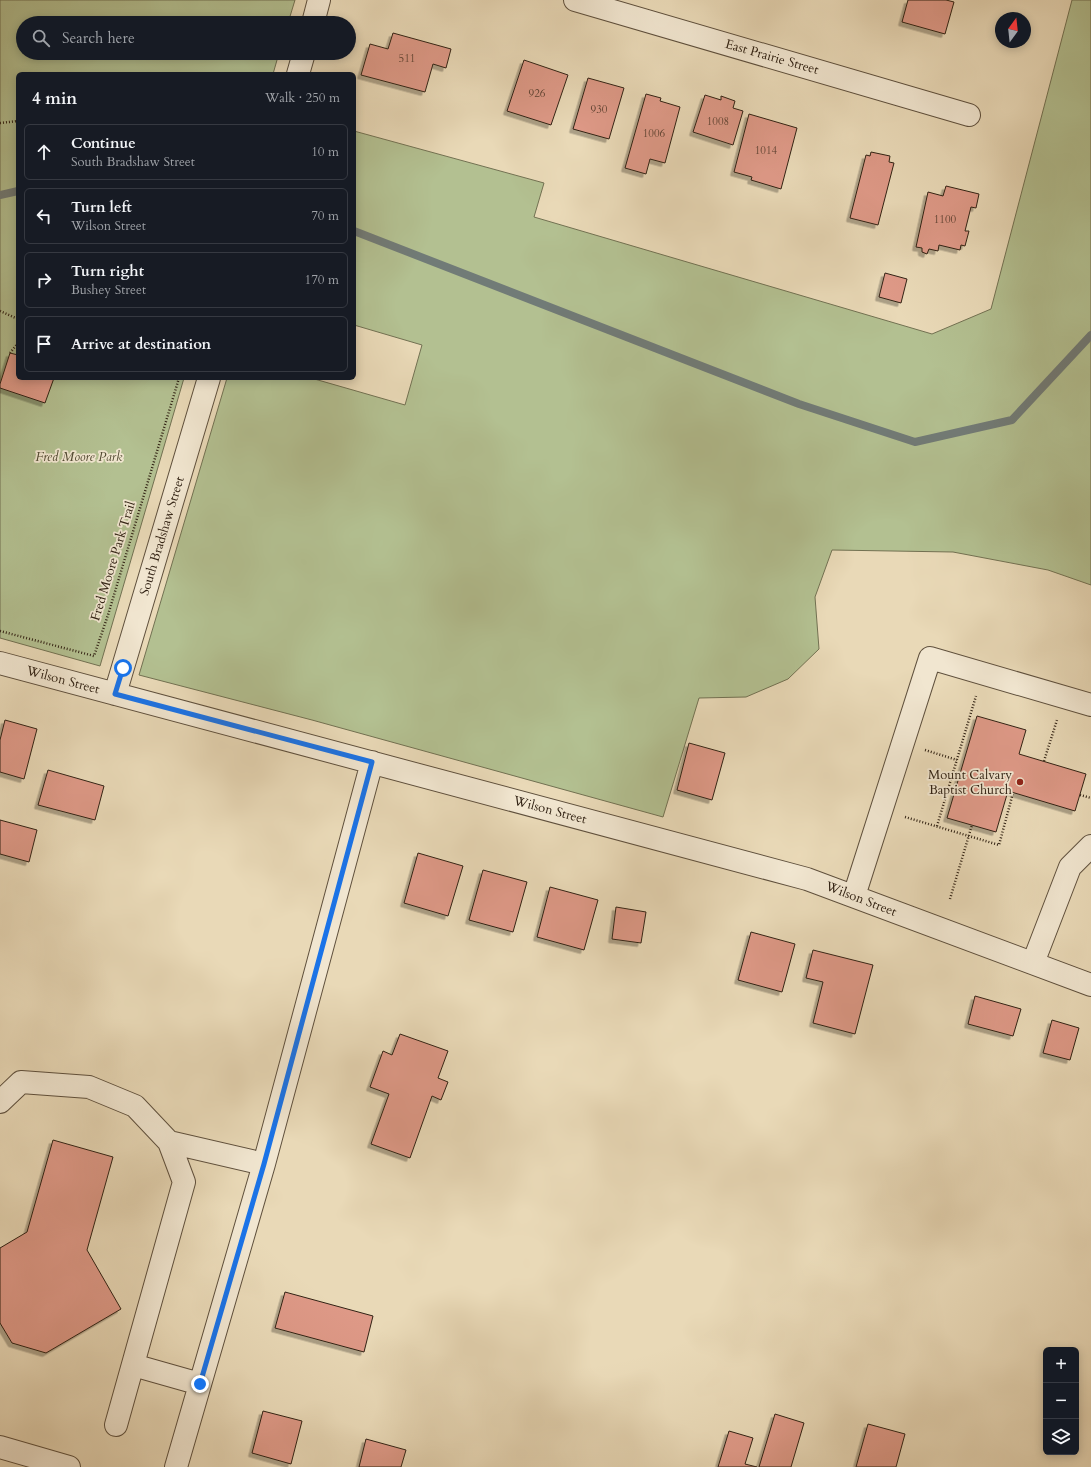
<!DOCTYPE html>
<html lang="en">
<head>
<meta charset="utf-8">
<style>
	:root { --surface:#171b24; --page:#242831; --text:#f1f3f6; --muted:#9ea1a6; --line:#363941 }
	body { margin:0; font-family:Cardo,serif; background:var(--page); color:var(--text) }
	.controls { position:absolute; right:12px; bottom:12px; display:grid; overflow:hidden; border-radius:6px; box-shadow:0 2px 10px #0003 }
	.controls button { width:36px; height:36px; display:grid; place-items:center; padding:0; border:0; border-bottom:1px solid var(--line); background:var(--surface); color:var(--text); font:20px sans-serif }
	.compass { position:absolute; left:995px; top:12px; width:36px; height:36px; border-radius:50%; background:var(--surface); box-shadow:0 2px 10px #0003; rotate:15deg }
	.stop { position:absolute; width:12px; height:12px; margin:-9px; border:3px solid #1a73e8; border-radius:50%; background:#fff }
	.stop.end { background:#1a73e8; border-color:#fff; box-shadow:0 1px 4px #0008 }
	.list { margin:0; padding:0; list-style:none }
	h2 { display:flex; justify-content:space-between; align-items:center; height:52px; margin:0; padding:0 16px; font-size:17px }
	h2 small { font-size:13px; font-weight:400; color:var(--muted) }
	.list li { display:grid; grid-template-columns:26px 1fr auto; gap:12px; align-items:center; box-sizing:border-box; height:56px; margin:0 8px 8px; padding:0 8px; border:1px solid var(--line); border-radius:6px }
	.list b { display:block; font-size:15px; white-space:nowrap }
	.list p { margin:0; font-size:13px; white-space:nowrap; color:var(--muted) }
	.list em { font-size:13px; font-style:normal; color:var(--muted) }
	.icon { flex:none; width:22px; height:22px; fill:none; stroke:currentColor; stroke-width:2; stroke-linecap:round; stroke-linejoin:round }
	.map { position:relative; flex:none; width:1091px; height:1467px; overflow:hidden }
	.search { position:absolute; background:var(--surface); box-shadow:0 2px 10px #0003; left:16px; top:16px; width:340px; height:44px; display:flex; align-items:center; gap:10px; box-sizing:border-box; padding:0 14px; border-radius:22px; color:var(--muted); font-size:15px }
	.panel { position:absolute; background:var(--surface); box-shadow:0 2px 10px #0003; left:16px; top:72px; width:340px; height:308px; border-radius:6px }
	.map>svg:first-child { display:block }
</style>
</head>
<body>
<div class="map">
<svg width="1091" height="1467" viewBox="0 0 1091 1467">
	<defs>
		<filter id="shadow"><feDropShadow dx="-3.5" dy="3.5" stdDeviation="0" flood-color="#0004"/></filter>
	</defs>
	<rect width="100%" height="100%" fill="#e9d9b7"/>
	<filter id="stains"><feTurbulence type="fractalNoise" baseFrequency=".005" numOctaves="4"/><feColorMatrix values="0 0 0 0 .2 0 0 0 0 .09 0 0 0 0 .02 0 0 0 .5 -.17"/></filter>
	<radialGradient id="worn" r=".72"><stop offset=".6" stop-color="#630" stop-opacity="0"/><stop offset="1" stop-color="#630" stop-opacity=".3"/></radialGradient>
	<path fill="#b3c091" stroke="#727152" d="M0,0H295L288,23H23V53H279L273,74H18V378H184L100,666L0,638Z
		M1072,0H1091V585L1048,570L953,552L832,550L815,597L819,649L788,679L746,697L699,698L663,817L312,720L139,675L227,378H311L405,405L422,345L354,325V131L544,183L534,217L932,334L991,309Z"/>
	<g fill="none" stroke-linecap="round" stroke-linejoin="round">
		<path stroke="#717b77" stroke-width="8" d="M0,195L18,191
			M354,231L799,404L915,442L1012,420L1091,335"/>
	</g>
	<path fill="#de9987" stroke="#312214" filter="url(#shadow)" d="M908,0H946L954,2L945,34L902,22Z
		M393,33L451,49L446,68L433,64L425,92L361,75L370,44L388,49Z
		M524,60L568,75L551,125L507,111Z
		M588,78L624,88L609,139L573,129Z
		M646,94L661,98L660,101L680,107L665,163L650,159L646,174L625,168Z
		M705,95L721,100V96L735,101L733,108L743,111L733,145L693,132Z
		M749,114L797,128L781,189L751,180L752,177L734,172Z
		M871,152L890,156L889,162L894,163L878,225L850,218L866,155L870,156Z
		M946,186L979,194L976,208L971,207L965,231H969L965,246L961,245L960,250L939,245L938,251L929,249L927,254L922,252V248L916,247L928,192L943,196Z
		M885,273L907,279L901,303L879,297Z
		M10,353L18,355V378H54L45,403L0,388V384Z
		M977,716L1026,730L1019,754L1086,774L1075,811L1008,791L996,832L947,818Z
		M5,720L37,729L24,779L0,772V740Z
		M689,743L725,753L712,800L677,790Z
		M48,770L104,786L95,820L38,805Z
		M0,820L37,830L29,862L0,854Z
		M418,853L463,866L448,916L404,903Z
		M483,870L527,882L513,932L469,920Z
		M550,887L598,900L584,950L537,937Z
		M616,907L646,912L641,943L612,939Z
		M751,932L795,944L782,992L738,980Z
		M813,950L873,965L855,1034L813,1023L823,982L806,978Z
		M975,996L1021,1009L1013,1036L968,1024Z
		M1052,1020L1079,1028L1070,1060L1043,1053Z
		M400,1034L448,1051L438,1078L448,1082L441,1100L432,1096L410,1158L371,1144L389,1094L370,1087L383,1051L392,1055Z
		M53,1140L113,1157L87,1250L121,1309L46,1353L12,1343L0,1323V1248L27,1232Z
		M285,1292L373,1316L364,1352L275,1328Z
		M263,1411L302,1421L291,1464L252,1453Z
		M775,1414L804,1423L791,1467H759Z
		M868,1424L905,1434L896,1467H856Z
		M729,1431L753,1438L745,1464L757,1467H718Z
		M366,1439L406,1450L401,1467H359Z"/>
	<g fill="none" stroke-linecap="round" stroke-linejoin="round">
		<defs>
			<path id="minor" d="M575,0L969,115
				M313,23L319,0
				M298,74L304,53
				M0,663L807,879L1091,985
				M115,694L209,378
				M854,896L930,658L1091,705
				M1033,963L1070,867L1091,846
				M0,1102L21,1082L89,1087L135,1106L169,1142L184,1182L116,1425
				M169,1142L264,1164
				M133,1365L200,1384
				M0,1447L69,1467
				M176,1467L264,1164L372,762"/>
		</defs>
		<use href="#minor" stroke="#5f503d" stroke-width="24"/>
		<path stroke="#312214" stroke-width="2.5" stroke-dasharray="1 2" stroke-linecap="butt" d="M0,123L18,121
			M0,311L18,319
			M10,353L18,343
			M0,631L94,656L108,615L179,378
			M925,750L957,760
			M1044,761L1057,720
			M1080,795L1091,798
			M905,817L999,845L1013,793
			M937,826L976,696
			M950,899L972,825"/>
		<use href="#minor" stroke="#f1e6d0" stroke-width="22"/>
	</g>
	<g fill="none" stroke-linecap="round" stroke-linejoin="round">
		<path stroke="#1a73e8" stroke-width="5" d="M123,668L115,694L372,762L264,1164L200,1384"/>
	</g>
	<circle fill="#8f2418" stroke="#f1e6d0" stroke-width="1.5" cx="1020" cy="782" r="4"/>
	<g text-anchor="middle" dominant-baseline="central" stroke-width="3.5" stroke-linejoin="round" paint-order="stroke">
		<g font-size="11" fill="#5c4031">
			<text x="407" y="58">511</text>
			<text x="537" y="93">926</text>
			<text x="599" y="109">930</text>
			<text x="718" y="121">1008</text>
			<text x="654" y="133">1006</text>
			<text x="766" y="150">1014</text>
			<text x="945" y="219">1100</text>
		</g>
		<g font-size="13" fill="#312214" stroke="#f1e6d0">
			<text transform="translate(772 57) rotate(16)">East Prairie Street</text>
			<text transform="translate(162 536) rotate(-73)">South Bradshaw Street</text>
			<text transform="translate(113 561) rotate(-73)">Fred Moore Park Trail</text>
			<text transform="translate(63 680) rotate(15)">Wilson Street</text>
			<text transform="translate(550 810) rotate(15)">Wilson Street</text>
			<text transform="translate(861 899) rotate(21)">Wilson Street</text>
		</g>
		<g font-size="13" font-style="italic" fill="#524a33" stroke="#f1e6d0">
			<text x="79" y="457">Fred Moore Park</text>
		</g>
		<g font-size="13" fill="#312214" stroke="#f1e6d0" text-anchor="end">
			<text x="1012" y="775">Mount Calvary<tspan x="1012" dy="15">Baptist Church</tspan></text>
		</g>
	</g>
	<rect width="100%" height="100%" filter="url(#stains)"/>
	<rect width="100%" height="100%" fill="url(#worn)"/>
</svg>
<div class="controls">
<button>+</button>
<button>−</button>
<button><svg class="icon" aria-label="layers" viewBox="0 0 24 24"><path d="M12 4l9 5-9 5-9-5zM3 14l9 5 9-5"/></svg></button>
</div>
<svg class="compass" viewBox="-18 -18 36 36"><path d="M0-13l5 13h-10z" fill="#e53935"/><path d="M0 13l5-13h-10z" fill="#9ea1a6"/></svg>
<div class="stop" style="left:123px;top:668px"></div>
<div class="stop end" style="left:200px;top:1384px"></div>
<div class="search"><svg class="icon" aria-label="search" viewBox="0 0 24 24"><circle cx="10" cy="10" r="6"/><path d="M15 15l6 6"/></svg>Search here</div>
<section class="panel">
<h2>4 min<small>Walk · 250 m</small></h2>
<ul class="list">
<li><svg class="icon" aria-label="ahead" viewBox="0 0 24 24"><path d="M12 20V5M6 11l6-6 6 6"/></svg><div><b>Continue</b><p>South Bradshaw Street</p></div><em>10 m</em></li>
<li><svg class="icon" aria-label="left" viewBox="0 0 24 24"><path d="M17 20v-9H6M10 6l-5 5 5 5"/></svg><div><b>Turn left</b><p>Wilson Street</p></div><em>70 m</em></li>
<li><svg class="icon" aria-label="right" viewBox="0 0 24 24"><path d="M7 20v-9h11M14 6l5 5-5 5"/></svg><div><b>Turn right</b><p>Bushey Street</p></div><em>170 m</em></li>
<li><svg class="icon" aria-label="arrive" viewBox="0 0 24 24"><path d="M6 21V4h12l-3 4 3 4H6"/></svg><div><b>Arrive at destination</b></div></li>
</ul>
</section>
</div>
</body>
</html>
